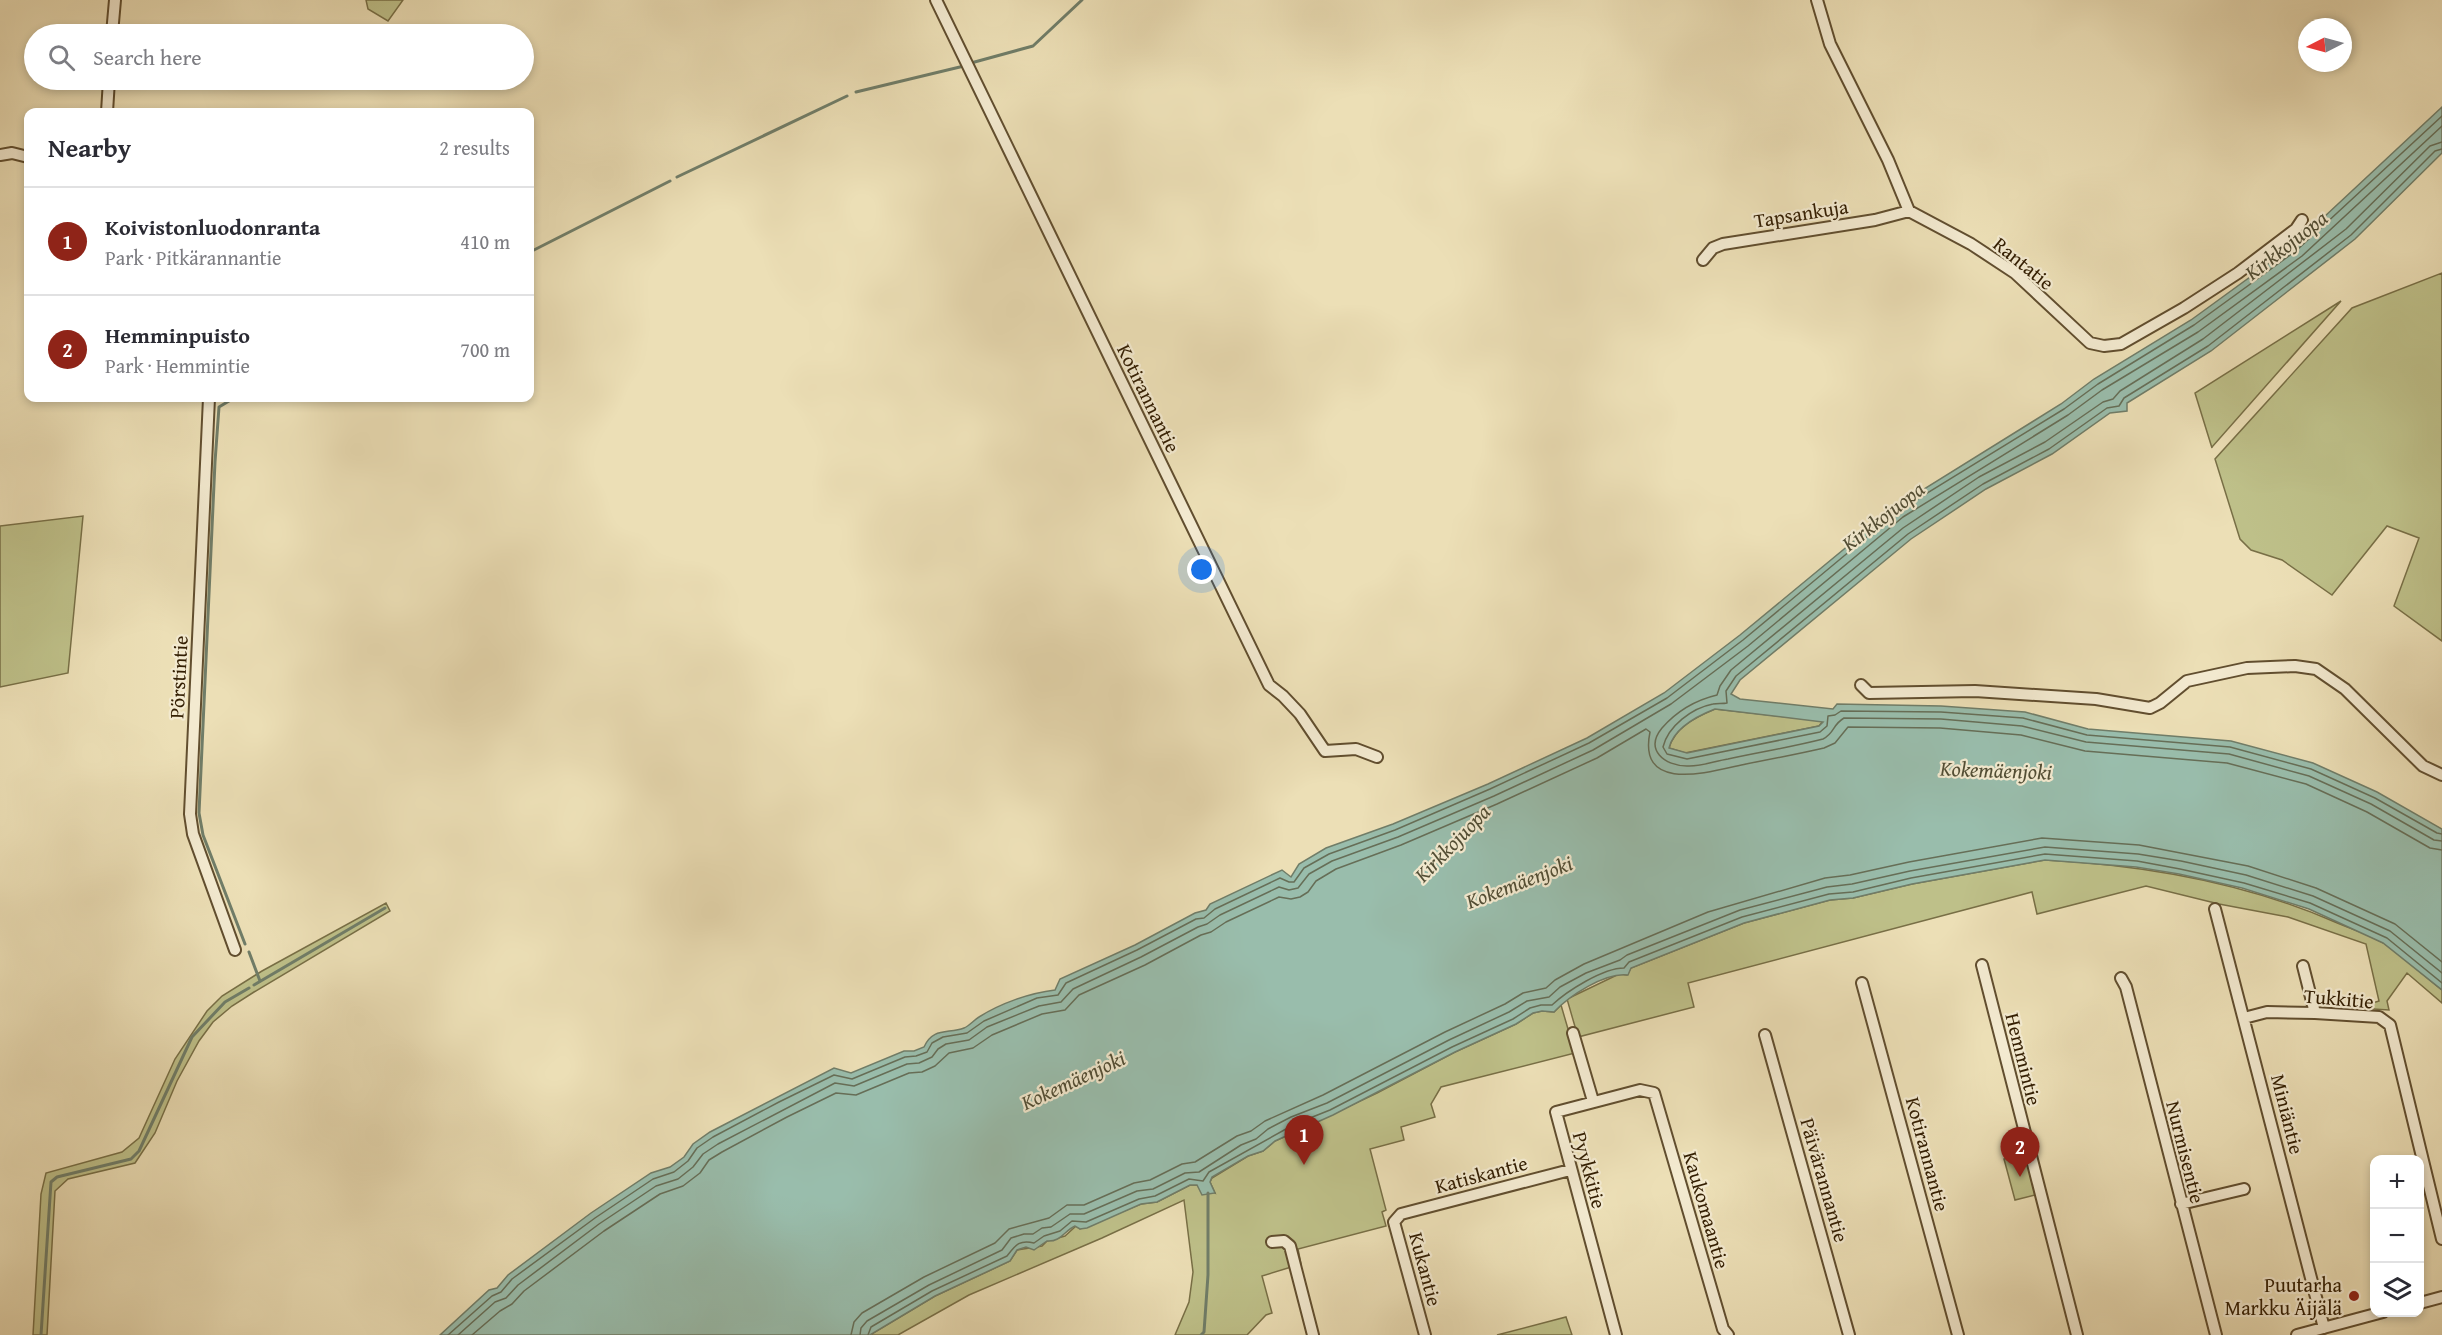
<!DOCTYPE html>
<html lang="en">
<head>
<meta charset="utf-8">
<style>
	:root { --surface:#fff; --page:#f2f2f3; --text:#2b2b33; --muted:#7c7c81; --line:#e1e1e2; --accent:#8f2418 }
	body { margin:0; font-family:"Gentium Book Plus",serif; background:var(--page); color:var(--text) }
	.controls { position:absolute; right:18px; bottom:18px; display:grid; overflow:hidden; border-radius:12px; box-shadow:0 3px 9px #0003 }
	.controls button { width:54px; height:54px; display:grid; place-items:center; padding:0; border:0; border-bottom:2px solid var(--line); background:var(--surface); color:var(--text); font:30px sans-serif }
	.compass { position:absolute; left:2298px; top:18px; width:54px; height:54px; border-radius:50%; background:var(--surface); box-shadow:0 3px 9px #0003; rotate:264deg }
	.you { position:absolute; left:1202px; top:570px; width:21px; height:21px; margin:-15px; border:4px solid #fff; border-radius:50%; background:#1a73e8; box-shadow:0 0 0 9px #1a73e833 }
	.badge { display:grid; place-items:center; width:39px; height:39px; border-radius:50%; background:var(--accent); color:#fff; font-size:20px; font-weight:700 }
	.pin { position:absolute; translate:-50% -50px; filter:drop-shadow(0 2px 3px #0008) }
	.pin::after { content:''; position:absolute; top:32px; width:21px; height:18px; background:inherit; clip-path:polygon(0 0,100% 0,50% 100%) }
	.list { margin:0; padding:0; list-style:none }
	h2 { display:flex; justify-content:space-between; align-items:center; height:78px; margin:0; padding:0 24px; font-size:26px }
	h2 small { font-size:20px; font-weight:400; color:var(--muted) }
	.list li { display:grid; grid-template-columns:39px 1fr auto; gap:18px; align-items:center; box-sizing:border-box; height:108px; padding:0 24px; border-top:2px solid var(--line) }
	.list b { display:block; font-size:22px; white-space:nowrap }
	.list p { margin:0; font-size:20px; white-space:nowrap; color:var(--muted) }
	.list em { font-size:20px; font-style:normal; color:var(--muted) }
	.icon { flex:none; width:33px; height:33px; fill:none; stroke:currentColor; stroke-width:2; stroke-linecap:round; stroke-linejoin:round }
	.map { position:relative; flex:none; width:2442px; height:1335px; overflow:hidden }
	.search { position:absolute; background:var(--surface); box-shadow:0 3px 9px #0003; left:24px; top:24px; width:510px; height:66px; display:flex; align-items:center; gap:15px; box-sizing:border-box; padding:0 21px; border-radius:33px; color:var(--muted); font-size:22px }
	.panel { position:absolute; background:var(--surface); box-shadow:0 3px 9px #0003; left:24px; top:108px; width:510px; height:294px; border-radius:12px }
	.map>svg:first-child { display:block }
</style>
</head>
<body>
<div class="map">
<svg width="2442" height="1335" viewBox="0 0 2442 1335">
	<rect width="100%" height="100%" fill="#ecdfb6"/>
	<filter id="stains"><feTurbulence type="fractalNoise" baseFrequency=".00333" numOctaves="4"/><feColorMatrix values="0 0 0 0 .2 0 0 0 0 .09 0 0 0 0 .02 0 0 0 .5 -.17"/></filter>
	<radialGradient id="worn" r=".72"><stop offset=".6" stop-color="#630" stop-opacity="0"/><stop offset="1" stop-color="#630" stop-opacity=".3"/></radialGradient>
	<path fill="#bec089" stroke="#786f46" stroke-width="1.5" d="M366,0H403L388,21L368,9Z
		M2442,273V641L2394,606L2419,538L2387,526L2332,595L2282,560L2251,550L2240,539L2215,459L2352,308Z
		M2341,301L2212,447V448L2195,393Z
		M83,516L68,673L0,687V526Z
		M1715,709L1823,721L1819,726L1685,753L1669,748C1675,727 1696,717 1715,709Z
		M2045,860C2145,865 2243,882 2335,922C2351,929 2370,934 2385,944C2405,958 2423,975 2442,990V1003L2407,973L2387,1001L2389,1010L2357,1008L2379,1001L2366,944L2288,917L2219,904L2146,886L2037,914L2032,892L1688,983L1694,1007L1578,1037L1567,999L1619,974L1627,975L1631,968L1744,923L1830,900L1853,898L1912,884Z
		M386,903L390,911L254,992L232,1006L213,1022L199,1041L177,1081L155,1133L135,1163L68,1179L55,1191L47,1335H33L41,1194L46,1173L122,1152L139,1138L175,1059L207,1011L222,996L262,971Z
		M1561,1005L1575,1053L1441,1087L1431,1104L1435,1117L1401,1127L1404,1140L1370,1149L1386,1210L1382,1212L1386,1226L1298,1249L1301,1264L1262,1276L1272,1313L1266,1315L1247,1335H1175L1189,1302L1193,1272L1184,1200L1102,1238L969,1295L898,1335H870L935,1296L1010,1261L1017,1250L1042,1246L1047,1241L1065,1236L1076,1226L1080,1229L1141,1204L1157,1202L1190,1185H1197L1215,1193L1210,1182L1212,1178L1248,1156L1263,1151L1275,1141L1377,1093L1455,1052L1516,1024L1533,1013L1542,1011L1554,1012Z
		M2025,1154L2035,1195L2015,1200L2004,1159Z
		M1566,1317L1572,1335H1497Z"/>
	<path fill="#99bdac" stroke="#707d68" stroke-width="1.5" fill-rule="evenodd" d="M2442,107V153L2355,239L2211,351L2127,403V411L2110,413L2052,454L1986,489L1911,539L1740,680L1731,694L1740,699L1833,709L1837,704L1941,706L2025,712L2088,729L2231,741L2313,763L2377,792L2442,829V990L2383,943L2309,909L2242,888L2179,874L2136,867L2045,860L1912,884L1853,898L1830,900L1744,923L1631,968L1628,975C1605,972 1569,996 1554,1012L1542,1011L1533,1013L1516,1024L1455,1052L1333,1115L1275,1141L1263,1151L1248,1156L1212,1177L1210,1182L1215,1193L1202,1195L1197,1185H1190L1157,1202L1141,1204L1087,1228L1080,1229L1075,1226C1064,1231 1061,1242 1047,1241L1034,1250L1026,1247L1017,1250L1010,1261L935,1296L870,1335H440L489,1290L497,1288L508,1275L591,1213L651,1173L670,1167L684,1157L693,1144L710,1132L834,1068L851,1073L904,1051H914L924,1047C933,1027 948,1034 964,1028C969,1026 974,1020 979,1017C1001,1003 1030,993 1055,990L1060,979L1135,945L1195,913L1206,910L1210,904L1282,870L1291,877L1299,864L1326,848L1393,824L1488,784L1587,738L1664,693L1740,635L1895,507L2061,404L2094,379L2191,320L2294,245ZM1715,709L1823,722L1819,726L1687,753L1669,748C1674,728 1697,716 1715,709Z"/>
	<g fill="none" stroke-linecap="round" stroke-linejoin="round">
		<path stroke="#666e57" stroke-width="1.5" d="M2442,142L2430,146L2346,229L2203,339L2120,391L2113,399L2103,402L2045,442L1979,477L1903,528L1731,670L1720,686L1717,695C1696,700 1676,712 1662,728C1644,750 1665,766 1687,766C1700,767 1715,761 1728,759C1760,752 1792,747 1823,739C1835,733 1832,725 1844,718L1941,719L2022,726L2086,742L2229,754L2309,776L2371,804L2434,840L2442,841
			M2442,149L2435,151L2351,235L2208,346L2124,398L2119,406L2107,408L2049,449L1983,484L1908,534L1736,676L1726,691L1727,703C1723,704 1717,703 1713,704C1692,708 1668,726 1663,747L1667,754L1687,759L1820,732L1827,726L1828,716L1835,715L1841,711L1941,712L2023,718L2087,735L2230,747L2311,769L2375,798L2437,833L2442,834
			M448,1335L492,1296L501,1292L512,1279L595,1218L653,1179L674,1172L688,1161L697,1148L713,1137L779,1102L834,1075L852,1079L905,1057L916,1056L927,1052L932,1043L943,1037L967,1033L984,1021L1037,998L1058,995L1066,983L1137,950L1196,919L1204,918L1215,909L1280,878L1289,882H1294L1304,868L1329,854L1395,830L1490,789L1589,743L1667,698L1743,640L1898,511L2064,409L2098,384L2194,325L2297,250L2442,116
			M458,1335L495,1302L506,1298L518,1285L599,1224L656,1186L678,1179L693,1167L703,1154L718,1144L835,1083L854,1086L907,1064L919,1063L932,1057L938,1049L946,1044L969,1040L987,1027L1039,1006L1061,1002L1073,989L1141,957L1198,927L1207,924L1220,915L1279,887L1289,890L1298,888L1309,874L1332,861L1398,837L1494,796L1593,750L1671,704L1748,646L1903,517L2068,415L2102,390L2198,332L2302,256L2442,126
			M472,1335L500,1311L512,1304L524,1291L604,1231L660,1194L683,1186L700,1173L709,1160L722,1152L787,1117L836,1093L856,1095L909,1073L922,1072L935,1066L949,1053L973,1048L992,1035L1042,1014L1065,1010L1079,995L1145,965L1201,935L1211,932L1226,922L1279,897L1291,899L1300,897L1308,892L1316,881L1336,869L1401,845L1497,804L1597,758L1646,729L1650,732C1637,795 1712,771 1746,764C1772,759 1798,754 1824,748L1835,743L1848,727L1940,728L2021,735L2085,751L2227,763L2306,784L2367,812L2430,848L2442,850
			M851,1335L854,1322L862,1313L924,1277L995,1243L1009,1229L1049,1218L1067,1205H1084L1134,1183L1150,1180L1182,1164L1195,1162L1237,1136L1251,1131L1265,1121L1323,1095L1445,1032L1505,1004L1523,993L1546,988L1555,980L1584,964L1708,912L1825,878L1850,875L1909,862L2042,838L2139,845L2248,866L2316,888L2395,924L2442,962
			M860,1335L861,1328L867,1321L929,1285L1002,1250L1011,1238L1024,1234H1033L1042,1228L1051,1227L1070,1214H1084L1137,1191L1153,1189L1185,1173L1199,1172L1241,1145L1256,1139L1268,1129L1291,1117L1327,1103L1449,1040L1509,1012L1527,1001L1549,997L1560,987L1586,973L1620,960L1627,955L1740,910L1827,887L1852,884L1910,871L2045,847L2138,854L2181,861L2246,875L2313,896L2390,931L2442,973
			M868,1335L871,1327L932,1291L1007,1256C1015,1246 1019,1239 1034,1243L1044,1236L1060,1231L1072,1221L1086,1222L1139,1199L1155,1196L1189,1179L1203,1181L1209,1172L1295,1124L1330,1110L1452,1047L1513,1019L1530,1008L1541,1005H1552C1567,991 1603,968 1624,968L1629,962L1742,917L1829,894L1853,892L1911,878L2045,854L2137,861L2180,869L2244,883L2310,903L2387,938L2442,983"/>
		<path stroke="#707d68" stroke-width="3" d="M971,63L1033,46L1082,0
			M856,92L964,66
			M677,177L847,96
			M530,252L670,181
			M234,398L219,407L215,462L199,813L203,835L245,944
			M249,952L260,981
			M254,985L385,908
			M41,1335L51,1182L57,1177L131,1159L139,1151L192,1037L225,1002L249,988
			M1201,1335L1204,1332L1208,1275V1193"/>
		<defs>
			<path id="minor" d="M936,0L1269,685L1283,696L1300,714L1325,751L1356,749L1377,757
				M1817,0L1830,44L1888,160L1909,211L1971,244L2015,273L2090,343L2104,346L2121,344L2184,308L2238,273L2296,229L2302,220
				M112,34L115,0
				M107,112L109,80
				M0,155L12,153L28,157
				M1703,260L1713,248L1723,244L1875,220L1909,211
				M209,398L190,814L193,834L235,950
				M1861,685L1869,693L1975,691L2096,699L2150,708L2160,703L2187,681L2247,668L2295,666L2316,669L2345,689L2423,766L2442,775
				M2215,909L2324,1328
				M1982,965L2077,1335
				M2303,966L2315,1013
				M2121,978L2126,987L2216,1335
				M1862,983L1958,1335
				M2244,1018L2267,1012L2315,1013L2379,1017L2390,1025L2442,1239
				M1573,1033L1593,1101
				M1765,1035L1849,1335
				M2181,1204L2244,1189
				M1272,1242L1284,1241L1290,1246L1313,1335
				M2420,1303L2442,1297
				M1425,1335L1394,1222L1401,1214L1570,1170
				M1616,1335L1556,1112L1640,1090L1654,1093L1723,1329L1728,1335
				M2297,1335L2383,1312"/>
		</defs>
		<use href="#minor" stroke="#614e2f" stroke-width="14"/>
		<use href="#minor" stroke="#f3ead0" stroke-width="10"/>
	</g>
	<circle fill="#8f2418" stroke="#f3ead0" stroke-width="2" cx="2354" cy="1296" r="6"/>
	<g text-anchor="middle" dominant-baseline="central" stroke-width="4.5" stroke-linejoin="round" paint-order="stroke">
		<g font-size="20" fill="#331e02" stroke="#f3ead0">
			<text transform="translate(1801 213) rotate(-9)">Tapsankuja</text>
			<text transform="translate(2024 263) rotate(39)">Rantatie</text>
			<text transform="translate(1149 398) rotate(64)">Kotirannantie</text>
			<text transform="translate(178 677) rotate(-87)">Pörstintie</text>
			<text transform="translate(2339 998) rotate(5)">Tukkitie</text>
			<text transform="translate(2024 1059) rotate(76)">Hemmintie</text>
			<text transform="translate(2288 1114) rotate(76)">Miniäntie</text>
			<text transform="translate(2186 1152) rotate(76)">Nurmisentie</text>
			<text transform="translate(1928 1154) rotate(75)">Kotirannantie</text>
			<text transform="translate(1590 1170) rotate(75)">Pyykkitie</text>
			<text transform="translate(1481 1174) rotate(-15)">Katiskantie</text>
			<text transform="translate(1825 1180) rotate(74)">Päivärannantie</text>
			<text transform="translate(1707 1210) rotate(74)">Kaukomaantie</text>
			<text transform="translate(1426 1269) rotate(75)">Kukantie</text>
		</g>
		<g font-size="20" fill="#331e02" stroke="#f3ead0" text-anchor="end">
			<text x="2342" y="1284">Puutarha<tspan x="2342" dy="23">Markku Äijälä</tspan></text>
		</g>
		<g font-size="21" font-style="italic" fill="#524e35" stroke="#f3ead0">
			<text transform="translate(2286 245) rotate(-38)">Kirkkojuopa</text>
			<text transform="translate(1883 516) rotate(-38)">Kirkkojuopa</text>
			<text transform="translate(1996 770) rotate(2)">Kokemäenjoki</text>
			<text transform="translate(1452 843) rotate(-46)">Kirkkojuopa</text>
			<text transform="translate(1519 882) rotate(-21)">Kokemäenjoki</text>
			<text transform="translate(1073 1080) rotate(-25)">Kokemäenjoki</text>
		</g>
	</g>
	<rect width="100%" height="100%" filter="url(#stains)"/>
	<rect width="100%" height="100%" fill="url(#worn)"/>
</svg>
<div class="controls">
<button>+</button>
<button>−</button>
<button><svg class="icon" aria-label="layers" viewBox="0 0 24 24"><path d="M12 4l9 5-9 5-9-5zM3 14l9 5 9-5"/></svg></button>
</div>
<svg class="compass" viewBox="-18 -18 36 36"><path d="M0-13l5 13h-10z" fill="#e53935"/><path d="M0 13l5-13h-10z" fill="#7c7c81"/></svg>
<div class="you"></div>
<div class="pin badge" style="left:1304px;top:1165px">1</div>
<div class="pin badge" style="left:2020px;top:1177px">2</div>
<div class="search"><svg class="icon" aria-label="search" viewBox="0 0 24 24"><circle cx="10" cy="10" r="6"/><path d="M15 15l6 6"/></svg>Search here</div>
<section class="panel">
<h2>Nearby<small>2 results</small></h2>
<ul class="list">
<li><span class="badge">1</span><div><b>Koivistonluodonranta</b><p>Park · Pitkärannantie</p></div><em>410 m</em></li>
<li><span class="badge">2</span><div><b>Hemminpuisto</b><p>Park · Hemmintie</p></div><em>700 m</em></li>
</ul>
</section>
</div>
</body>
</html>
